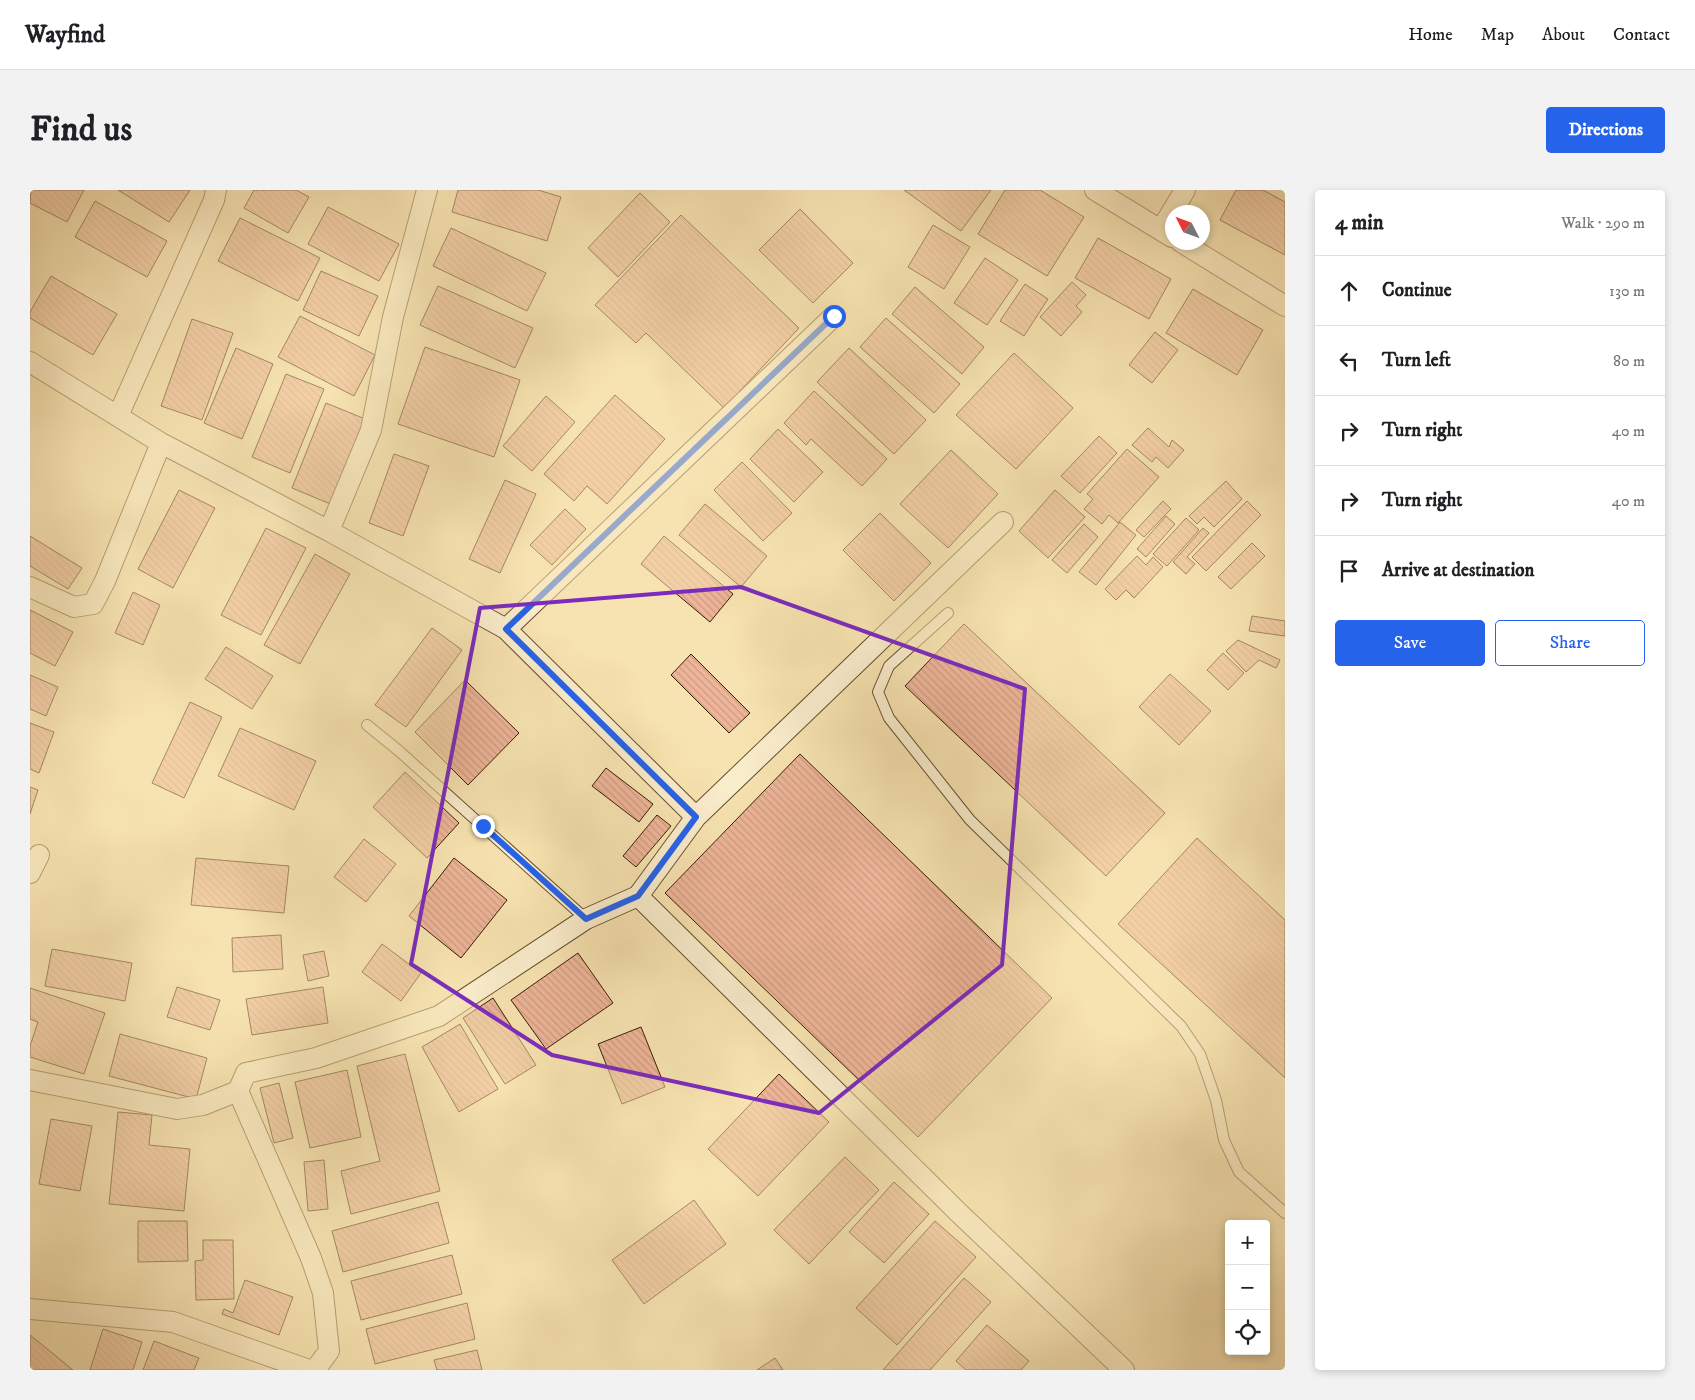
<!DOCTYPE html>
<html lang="en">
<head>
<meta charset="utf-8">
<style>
	:root { --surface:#fff; --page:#f2f2f2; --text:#202124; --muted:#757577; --line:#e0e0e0; --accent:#2563eb }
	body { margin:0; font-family:"IM FELL DW Pica",serif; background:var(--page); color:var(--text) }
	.controls { position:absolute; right:15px; bottom:15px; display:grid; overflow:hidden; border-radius:5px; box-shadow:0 2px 8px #0003 }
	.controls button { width:45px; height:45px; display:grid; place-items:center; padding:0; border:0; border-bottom:1px solid var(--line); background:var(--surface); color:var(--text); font:25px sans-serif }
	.compass { position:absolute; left:1135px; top:15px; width:45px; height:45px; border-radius:50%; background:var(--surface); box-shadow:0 2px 8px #0003; rotate:312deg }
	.stop { position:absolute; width:15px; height:15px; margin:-11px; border:4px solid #2563eb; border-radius:50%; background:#fff }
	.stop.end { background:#2563eb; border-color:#fff; box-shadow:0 1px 5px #0008 }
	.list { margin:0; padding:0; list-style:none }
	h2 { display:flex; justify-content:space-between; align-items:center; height:65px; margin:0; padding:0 20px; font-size:21px }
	h2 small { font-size:16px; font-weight:400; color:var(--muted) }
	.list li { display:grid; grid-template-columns:32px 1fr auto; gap:15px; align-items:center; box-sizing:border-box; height:70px; padding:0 20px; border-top:1px solid var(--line) }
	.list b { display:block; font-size:19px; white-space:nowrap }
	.list em { font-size:16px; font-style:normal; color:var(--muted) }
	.actions { display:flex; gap:10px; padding:15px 20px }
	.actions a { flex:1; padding:11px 0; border:1px solid var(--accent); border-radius:5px; text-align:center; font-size:18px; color:var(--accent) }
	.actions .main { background:var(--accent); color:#fff }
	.icon { flex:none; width:28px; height:28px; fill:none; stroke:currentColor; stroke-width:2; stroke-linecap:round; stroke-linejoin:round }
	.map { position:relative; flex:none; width:1255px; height:1180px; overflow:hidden; border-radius:5px }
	header { display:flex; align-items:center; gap:30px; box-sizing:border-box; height:70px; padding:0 25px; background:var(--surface); border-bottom:1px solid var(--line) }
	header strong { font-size:24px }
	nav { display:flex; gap:28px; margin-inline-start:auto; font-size:18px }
	.intro { display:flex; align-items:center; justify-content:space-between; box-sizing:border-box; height:120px; padding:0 30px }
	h1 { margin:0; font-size:35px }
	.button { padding:12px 22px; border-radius:5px; background:var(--accent); color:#fff; font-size:18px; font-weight:700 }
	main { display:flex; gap:30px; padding:0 30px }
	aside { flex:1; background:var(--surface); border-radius:5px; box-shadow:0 2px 8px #0003 }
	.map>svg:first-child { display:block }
</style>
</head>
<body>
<header>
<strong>Wayfind</strong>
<nav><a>Home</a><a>Map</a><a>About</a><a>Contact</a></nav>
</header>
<div class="intro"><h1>Find us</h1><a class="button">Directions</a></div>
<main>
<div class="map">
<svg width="1255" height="1180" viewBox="0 0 1255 1180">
	<defs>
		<pattern id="building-back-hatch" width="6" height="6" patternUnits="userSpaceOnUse" patternTransform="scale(1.25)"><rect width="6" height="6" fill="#eeb599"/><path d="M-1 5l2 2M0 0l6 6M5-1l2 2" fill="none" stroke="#cd9b82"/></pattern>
	</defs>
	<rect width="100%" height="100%" fill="#f7e3b1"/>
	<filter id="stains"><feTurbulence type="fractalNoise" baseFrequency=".004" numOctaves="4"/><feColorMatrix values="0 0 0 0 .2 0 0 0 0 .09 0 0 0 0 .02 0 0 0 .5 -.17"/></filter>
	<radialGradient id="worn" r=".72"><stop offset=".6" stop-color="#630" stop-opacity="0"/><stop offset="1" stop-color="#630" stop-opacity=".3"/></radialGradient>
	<path fill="url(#building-back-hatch)" stroke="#3a1d03" d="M1,0H54L37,32L0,13Z
		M88,0H160L139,32Z
		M224,0H266L279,7L258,43L214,18Z
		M428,0H508L531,7L517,51L422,22Z
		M874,0H961L931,41Z
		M975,0H1010L1054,27L1017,86L948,44Z
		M1206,0H1233L1255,12V65L1190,30Z
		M610,3L640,32L588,87L558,58Z
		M65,11L137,51L117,87L45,47Z
		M298,17L369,54L349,91L278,54Z
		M770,19L823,73L783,113L729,60Z
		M651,25L769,138L694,218L616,143L606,153L565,115Z
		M210,28L290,68L268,111L188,71Z
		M903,35L940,57L914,99L878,77Z
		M421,38L516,83L497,121L403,76Z
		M1068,48L1141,89L1119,129L1045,88Z
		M955,68L988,90L957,135L924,113Z
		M291,81L348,106L329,146L273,120Z
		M21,86L87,124L63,165L0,128V122Z
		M1042,92L1056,105L1046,116L1052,122L1031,146L1010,127Z
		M995,94L1018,109L994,146L970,131Z
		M408,96L503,138L485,178L390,135Z
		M885,97L954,157L932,184L862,124Z
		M1163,99L1233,140L1207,185L1136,143Z
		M270,126L345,165L324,206L248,167Z
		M856,128L930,194L904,223L830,157Z
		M162,129L203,143L172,230L131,216Z
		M1125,142L1148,160L1122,193L1099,175Z
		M395,157L490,190L464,267L368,234Z
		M206,158L243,174L212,249L174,233Z
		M819,158L896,230L864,264L787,192Z
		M984,163L1043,218L986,279L926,225Z
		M256,184L294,199L260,283L222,267Z
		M784,201L857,269L832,296L781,249L776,255L754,233Z
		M585,205L635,249L577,314L557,296L544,311L514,284Z
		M516,206L545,232L502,281L473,256Z
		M296,213L340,231L305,316L262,298Z
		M1118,238L1139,257L1142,250L1154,260L1138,278L1126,267L1122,272L1102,255Z
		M748,239L793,282L764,312L720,269Z
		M1069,246L1087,263L1050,303L1031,286Z
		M1097,259L1129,287L1088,333L1079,325L1072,334L1054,319L1063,309L1057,304Z
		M921,260L968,304L918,358L870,314Z
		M364,264L399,276L373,346L339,333Z
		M712,272L762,323L733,351L684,300Z
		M475,290L506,304L470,383L439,369Z
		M1196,291L1212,309L1184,337L1174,327L1167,334L1159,326Z
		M149,300L185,318L143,398L108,379Z
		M1025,300L1055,327L1018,368L989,341Z
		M1133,311L1141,319L1114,347L1106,340Z
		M1217,311L1231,325L1176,381L1162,367Z
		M675,314L737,366L711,397L649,345Z
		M535,319L556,339L522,375L500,355Z
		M850,323L901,373L864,411L813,360Z
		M1136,326L1145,334L1116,367L1107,359Z
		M1156,328L1169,340L1137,376L1123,364Z
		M1090,332L1106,345L1066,395L1049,382Z
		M1054,334L1068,347L1037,383L1022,370Z
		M236,338L276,358L231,445L191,425Z
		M1173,338L1179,343L1157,367L1165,374L1156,384L1143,372Z
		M0,346L52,378L38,399L0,376Z
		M634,346L703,404L680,432L611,374Z
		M1222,353L1235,366L1201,399L1188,387Z
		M285,364L320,384L270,474L234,455Z
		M1107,366L1116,375L1123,367L1133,377L1104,408L1096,400L1086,410L1075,399Z
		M103,402L130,415L113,455L85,443Z
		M0,420L43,442L25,476L0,463Z
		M1222,426L1255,431V446L1219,441Z
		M934,434L1135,623L1076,686L875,496Z
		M402,438L432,460L376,537L345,515Z
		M1208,450L1250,470L1246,478L1229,470L1216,482L1196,461Z
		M196,457L243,486L222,519L175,489Z
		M1193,463L1214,483L1198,500L1177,480Z
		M661,464L720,523L699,543L641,485Z
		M1140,484L1181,521L1149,555L1109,517Z
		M0,485L28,497L16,526L0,519Z
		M435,490L489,543L438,595L385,542Z
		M160,512L192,527L154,608L122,593Z
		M0,533L24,542L9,583L0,579Z
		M210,538L286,571L264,620L188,586Z
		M770,564L1022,808L888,947L635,703Z
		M576,578L623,614L609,632L562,596Z
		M375,582L429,633L397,668L343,617Z
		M0,597L8,600L0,624Z
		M627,625L641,636L606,677L593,666Z
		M1167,648L1255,730V888L1088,734Z
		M334,649L366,674L336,712L304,687Z
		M166,668L259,676L254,723L161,715Z
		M424,668L477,710L431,768L379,726Z
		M251,745L253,779L203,782L202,748Z
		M352,754L391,783L371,811L332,782Z
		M22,759L102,773L95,811L15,796Z
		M294,761L299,786L278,791L273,765Z
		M548,763L583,813L516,859L481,810Z
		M147,797L190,810L180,840L137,827Z
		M293,797L298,833L222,845L216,809Z
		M0,798L75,823L54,884L0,867V856L8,832L0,829Z
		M463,808L506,875L475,894L433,828Z
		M430,834L468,899L429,922L392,857Z
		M611,837L635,897L592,914L568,854Z
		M90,844L177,868L166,909L79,886Z
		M375,864L410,1001L321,1024L311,981L350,971L327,876Z
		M317,880L331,947L280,958L265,892Z
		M749,884L799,932L728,1006L678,959Z
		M249,893L263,948L244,953L230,898Z
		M88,922L122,925L119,955L160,959L154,1021L79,1014Z
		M21,929L62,936L50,1001L9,994Z
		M815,967L849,1000L779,1074L744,1040Z
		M294,970L298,1019L278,1021L274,972Z
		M864,992L899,1024L854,1073L819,1042Z
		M664,1010L696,1054L614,1114L582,1070Z
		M408,1012L419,1053L313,1082L302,1041Z
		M108,1031H157L158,1071L108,1072Z
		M905,1031L946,1067L867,1155L826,1118Z
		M173,1050H203L204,1109L166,1110L165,1071L173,1070Z
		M422,1065L432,1104L331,1130L321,1091Z
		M934,1088L961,1112L900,1180H853Z
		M215,1090L263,1107L249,1145L192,1124L194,1119L203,1123Z
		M437,1113L445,1149L345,1174L336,1139Z
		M957,1135L999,1171L991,1180H936L926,1171Z
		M73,1139L112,1152L103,1180H60Z
		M0,1145L43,1180H0Z
		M124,1151L169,1168L164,1180H113Z
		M447,1160L452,1180H407L404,1170Z
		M745,1168L753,1180H727Z"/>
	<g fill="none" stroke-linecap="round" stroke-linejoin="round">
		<defs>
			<path id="service" d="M918,423L859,476L848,502L859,528L940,630L1151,836L1170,864L1186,910L1194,950L1209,982L1255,1023
				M337,535L369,561L556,729"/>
			<path id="minor" d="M1065,0L1142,47
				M1131,40L1155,0
				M1151,52L1255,116
				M0,172L131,253L299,341L476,439L666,627
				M88,226L184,10L186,0
				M299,341L341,240L363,127L397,0
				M0,397L44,417L63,414L75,391L131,253
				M476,439L804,126
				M0,683L9,665
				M608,706L930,1024L1094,1180
				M0,890L147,919L173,915L208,901L216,883L286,868L409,826L556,729L608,706L666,627L973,332
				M208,901L281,1068L293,1103L299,1161L285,1180
				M0,1119L143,1132L279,1180"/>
		</defs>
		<use href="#service" stroke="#694e2e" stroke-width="12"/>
		<use href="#minor" stroke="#694e2e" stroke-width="22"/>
		<use href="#service" stroke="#faedcc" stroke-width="10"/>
		<use href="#minor" stroke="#faedcc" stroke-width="20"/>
	</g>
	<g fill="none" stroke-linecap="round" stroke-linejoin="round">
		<path stroke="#2563eb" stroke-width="6" d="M453,636L556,729L608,706L666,627L476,439L804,126"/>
	</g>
	<path d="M0 0H1255V1180H0ZM711,397L995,499L972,775L789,923L522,865L381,774L450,418Z" fill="#f7e3b1" fill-opacity=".55" fill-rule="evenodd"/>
	<path fill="none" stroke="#7b2cbf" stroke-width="4" stroke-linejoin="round" d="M711,397L995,499L972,775L789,923L522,865L381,774L450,418Z"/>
	<rect width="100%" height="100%" filter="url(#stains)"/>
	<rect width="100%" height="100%" fill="url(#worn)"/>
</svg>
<div class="controls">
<button>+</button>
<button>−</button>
<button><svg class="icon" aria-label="locate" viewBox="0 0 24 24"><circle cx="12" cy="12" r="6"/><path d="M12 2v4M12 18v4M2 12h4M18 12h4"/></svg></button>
</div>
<svg class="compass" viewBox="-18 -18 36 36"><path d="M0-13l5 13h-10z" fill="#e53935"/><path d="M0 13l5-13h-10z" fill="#757577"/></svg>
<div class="stop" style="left:804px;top:126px"></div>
<div class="stop end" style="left:453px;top:636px"></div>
</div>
<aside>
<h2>4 min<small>Walk · 290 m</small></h2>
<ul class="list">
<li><svg class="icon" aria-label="ahead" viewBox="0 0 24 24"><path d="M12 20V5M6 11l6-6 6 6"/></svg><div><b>Continue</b></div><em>130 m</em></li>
<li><svg class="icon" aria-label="left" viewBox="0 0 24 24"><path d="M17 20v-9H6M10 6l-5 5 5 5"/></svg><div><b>Turn left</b></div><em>80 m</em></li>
<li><svg class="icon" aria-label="right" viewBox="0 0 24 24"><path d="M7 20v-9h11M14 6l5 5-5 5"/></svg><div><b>Turn right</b></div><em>40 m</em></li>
<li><svg class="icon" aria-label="right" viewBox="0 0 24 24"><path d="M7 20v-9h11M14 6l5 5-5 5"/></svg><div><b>Turn right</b></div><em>40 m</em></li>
<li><svg class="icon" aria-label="arrive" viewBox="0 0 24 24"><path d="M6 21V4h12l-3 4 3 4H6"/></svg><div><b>Arrive at destination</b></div></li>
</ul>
<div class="actions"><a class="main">Save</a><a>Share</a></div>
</aside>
</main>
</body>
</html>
